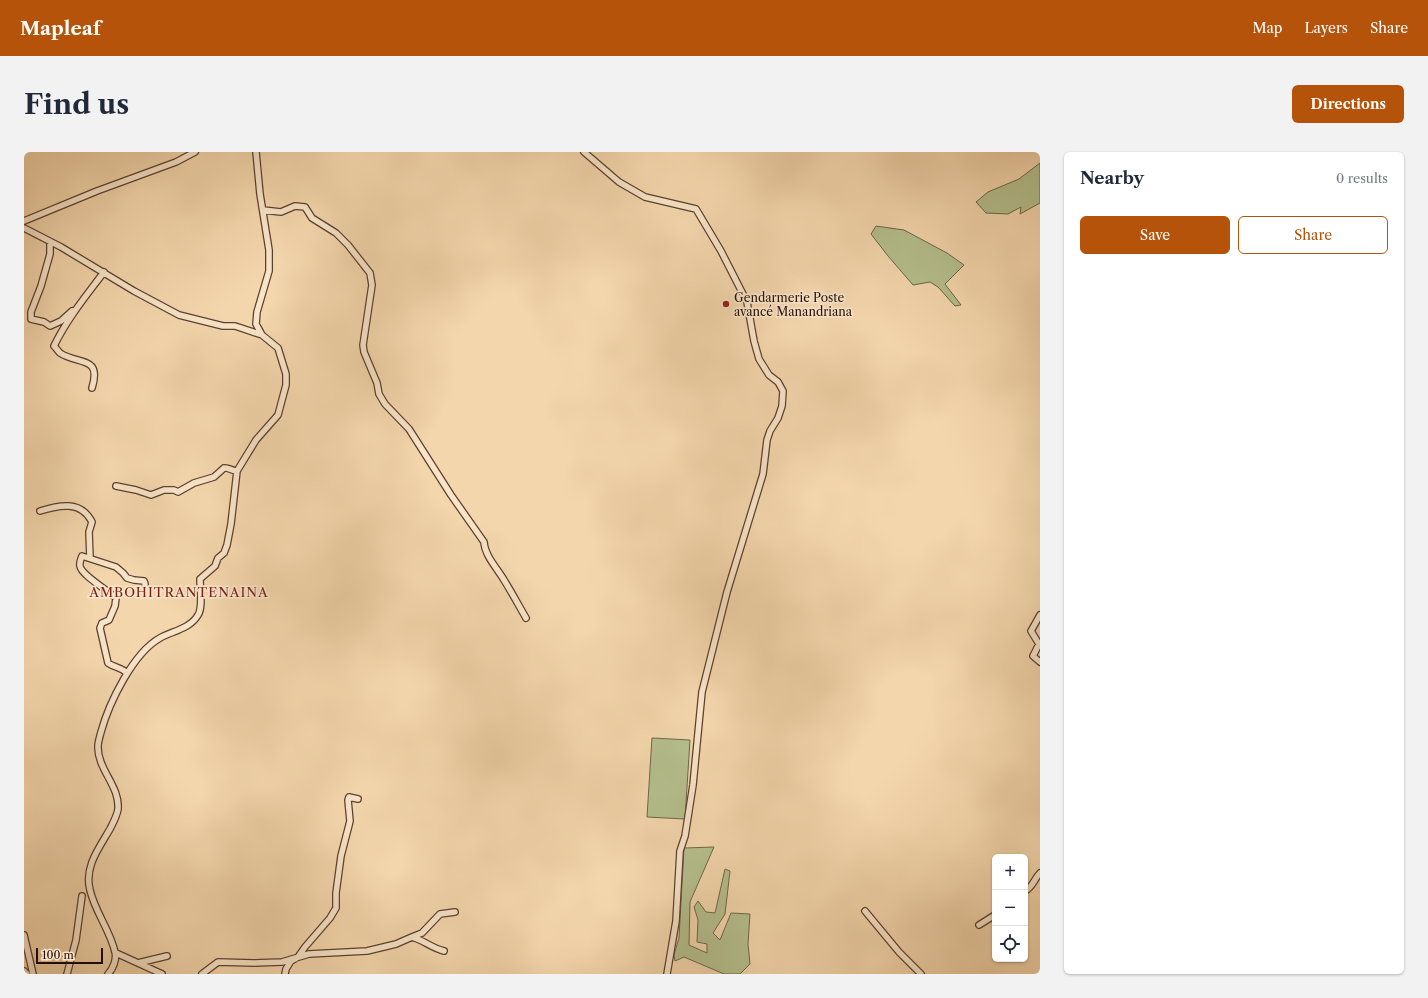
<!DOCTYPE html>
<html lang="en">
<head>
<meta charset="utf-8">
<style>
	:root { --surface:#fff; --page:#f2f2f3; --text:#1f2937; --muted:#747a83; --line:#e0e1e3; --accent:#b45309 }
	body { margin:0; font-family:"Libre Caslon Text",serif; background:var(--page); color:var(--text) }
	.controls { position:absolute; right:12px; bottom:12px; display:grid; overflow:hidden; border-radius:6px; box-shadow:0 1px 3px #0004 }
	.controls button { width:36px; height:36px; display:grid; place-items:center; padding:0; border:0; border-bottom:1px solid var(--line); background:var(--surface); color:var(--text); font:20px sans-serif }
	.scale { position:absolute; left:12px; bottom:10px; width:67px; box-sizing:border-box; padding-left:4px; border:2px solid #270e04; border-top:0; font-size:11px; line-height:14px; white-space:nowrap; color:#270e04; -webkit-text-stroke:3px #f8e4c9; paint-order:stroke }
	.list { margin:0; padding:0; list-style:none }
	h2 { display:flex; justify-content:space-between; align-items:center; height:52px; margin:0; padding:0 16px; font-size:17px }
	h2 small { font-size:13px; font-weight:400; color:var(--muted) }
	.actions { display:flex; gap:8px; padding:12px 16px }
	.actions a { flex:1; padding:9px 0; border:1px solid var(--accent); border-radius:6px; text-align:center; font-size:14px; color:var(--accent) }
	.actions .main { background:var(--accent); color:#fff }
	.icon { flex:none; width:22px; height:22px; fill:none; stroke:currentColor; stroke-width:2; stroke-linecap:round; stroke-linejoin:round }
	.map { position:relative; flex:none; width:1016px; height:822px; overflow:hidden; border-radius:6px }
	header { display:flex; align-items:center; gap:24px; box-sizing:border-box; height:56px; padding:0 20px; background:var(--accent); color:#fff }
	header strong { font-size:19px }
	nav { display:flex; gap:22px; margin-inline-start:auto; font-size:14px }
	.intro { display:flex; align-items:center; justify-content:space-between; box-sizing:border-box; height:96px; padding:0 24px }
	h1 { margin:0; font-size:28px }
	.button { padding:10px 18px; border-radius:6px; background:var(--accent); color:#fff; font-size:14px; font-weight:700 }
	main { display:flex; gap:24px; padding:0 24px }
	aside { flex:1; background:var(--surface); border-radius:6px; box-shadow:0 1px 3px #0004 }
	.map>svg:first-child { display:block }
</style>
</head>
<body>
<header>
<strong>Mapleaf</strong>
<nav><a>Map</a><a>Layers</a><a>Share</a></nav>
</header>
<div class="intro"><h1>Find us</h1><a class="button">Directions</a></div>
<main>
<div class="map">
<svg width="1016" height="822" viewBox="0 0 1016 822">
	<rect width="100%" height="100%" fill="#f4d6ac"/>
	<filter id="stains"><feTurbulence type="fractalNoise" baseFrequency=".005" numOctaves="4"/><feColorMatrix values="0 0 0 0 .2 0 0 0 0 .09 0 0 0 0 .02 0 0 0 .5 -.17"/></filter>
	<radialGradient id="worn" r=".72"><stop offset=".6" stop-color="#630" stop-opacity="0"/><stop offset="1" stop-color="#630" stop-opacity=".3"/></radialGradient>
	<path fill="#b5bf8e" stroke="#6e6649" d="M1016,11V51L996,62L997,55L984,62L962,61L952,50L964,40L995,27Z
		M852,74L880,78L923,101L940,113L921,132L937,153L931,154L914,135L906,130L889,133L864,104L847,82Z
		M628,586L666,588L661,667L623,665Z
		M690,695L666,750L665,793L683,801V792L673,790L674,768L670,755L674,749L682,760L691,761L701,717L706,719L701,762L689,781L696,788L707,761L726,762L724,792L726,812L716,822H700L660,805L651,809L650,803L655,786L660,696Z"/>
	<g fill="none" stroke-linecap="round" stroke-linejoin="round">
		<defs>
			<path id="street" d="M560,0L595,30L621,45L672,57L697,99L723,150L730,189L735,207L745,223L754,230L759,239L758,254L754,266L746,279L743,288L739,322L703,440L678,540L669,633L661,684L656,699L652,769L643,822
				M239,58L257,60L271,54L281,55L288,66L312,81L324,93L346,121L348,133L339,193L340,200L353,231L355,242L361,252L385,277L427,343L460,390C461,404 473,416 480,428C488,441 495,454 502,466
				M0,69L73,39L152,10L171,0
				M0,76L37,95L110,139L155,163L199,174H211L238,183
				M26,90V102L17,134L7,160V167L20,170L26,174L37,169L48,159
				M68,236C78,203 54,213 36,201C34,199 32,196 30,194C43,167 62,144 80,120
				M92,334L112,338L127,343L140,338H150L154,340L170,331L190,325L200,316C205,315 207,319 213,319
				M16,359C35,353 57,348 68,370L65,380L66,406
				M1016,463L1007,479L1015,492L1009,504L1016,510
				M103,521C97,515 91,516 84,511L76,476L78,471L85,468L91,454L92,446C85,439 57,423 56,414C55,411 57,407 58,404L92,415L99,421L103,426L110,428L120,429L121,432
				M1001,739C1009,735 1010,727 1016,721
				M841,759L875,800L897,822
				M955,773L971,763
				M0,783L9,822
				M388,785L398,781L416,762L431,760
				M92,801L138,822
				M114,811L143,804
				M0,819L3,822
				M43,822L52,788L58,744
				M84,822C89,817 93,807 91,800C86,778 71,760 66,738C60,715 75,696 86,677C89,671 93,664 94,657C96,634 73,617 74,594C74,590 76,584 77,580C85,551 109,501 136,486C148,479 166,477 174,463C179,456 176,437 176,427L191,414L194,406L200,401L203,393L207,372L213,319L232,288L254,263L262,233V222L254,196L238,183L232,172L233,160L245,119V98L236,42L232,0
				M178,822L194,810L230,811L258,810L285,802L343,799L372,792L388,785C399,788 408,796 420,799
				M261,822L262,817L267,809L274,805L281,795L306,766L312,756V741L317,704L326,669L324,648L325,645L334,647"/>
		</defs>
		<use href="#street" stroke="#5a402e" stroke-width="8"/>
		<use href="#street" stroke="#f8e4c9" stroke-width="5.5"/>
	</g>
	<circle fill="#8f2418" stroke="#f8e4c9" stroke-width="1.5" cx="702" cy="152" r="4"/>
	<g text-anchor="middle" dominant-baseline="central" stroke-width="3.5" stroke-linejoin="round" paint-order="stroke">
		<g font-size="12" fill="#270e04" stroke="#f8e4c9" text-anchor="start">
			<text x="710" y="145">Gendarmerie Poste<tspan x="710" dy="14">avancé Manandriana</tspan></text>
		</g>
		<g font-size="13" letter-spacing="1" fill="#7a1f14" stroke="#f8e4c9">
			<text x="155" y="440">AMBOHITRANTENAINA</text>
		</g>
	</g>
	<rect width="100%" height="100%" filter="url(#stains)"/>
	<rect width="100%" height="100%" fill="url(#worn)"/>
</svg>
<div class="controls">
<button>+</button>
<button>−</button>
<button><svg class="icon" aria-label="locate" viewBox="0 0 24 24"><circle cx="12" cy="12" r="6"/><path d="M12 2v4M12 18v4M2 12h4M18 12h4"/></svg></button>
</div>
<div class="scale">100 m</div>
</div>
<aside>
<h2>Nearby<small>0 results</small></h2>
<ul class="list">
</ul>
<div class="actions"><a class="main">Save</a><a>Share</a></div>
</aside>
</main>
</body>
</html>
